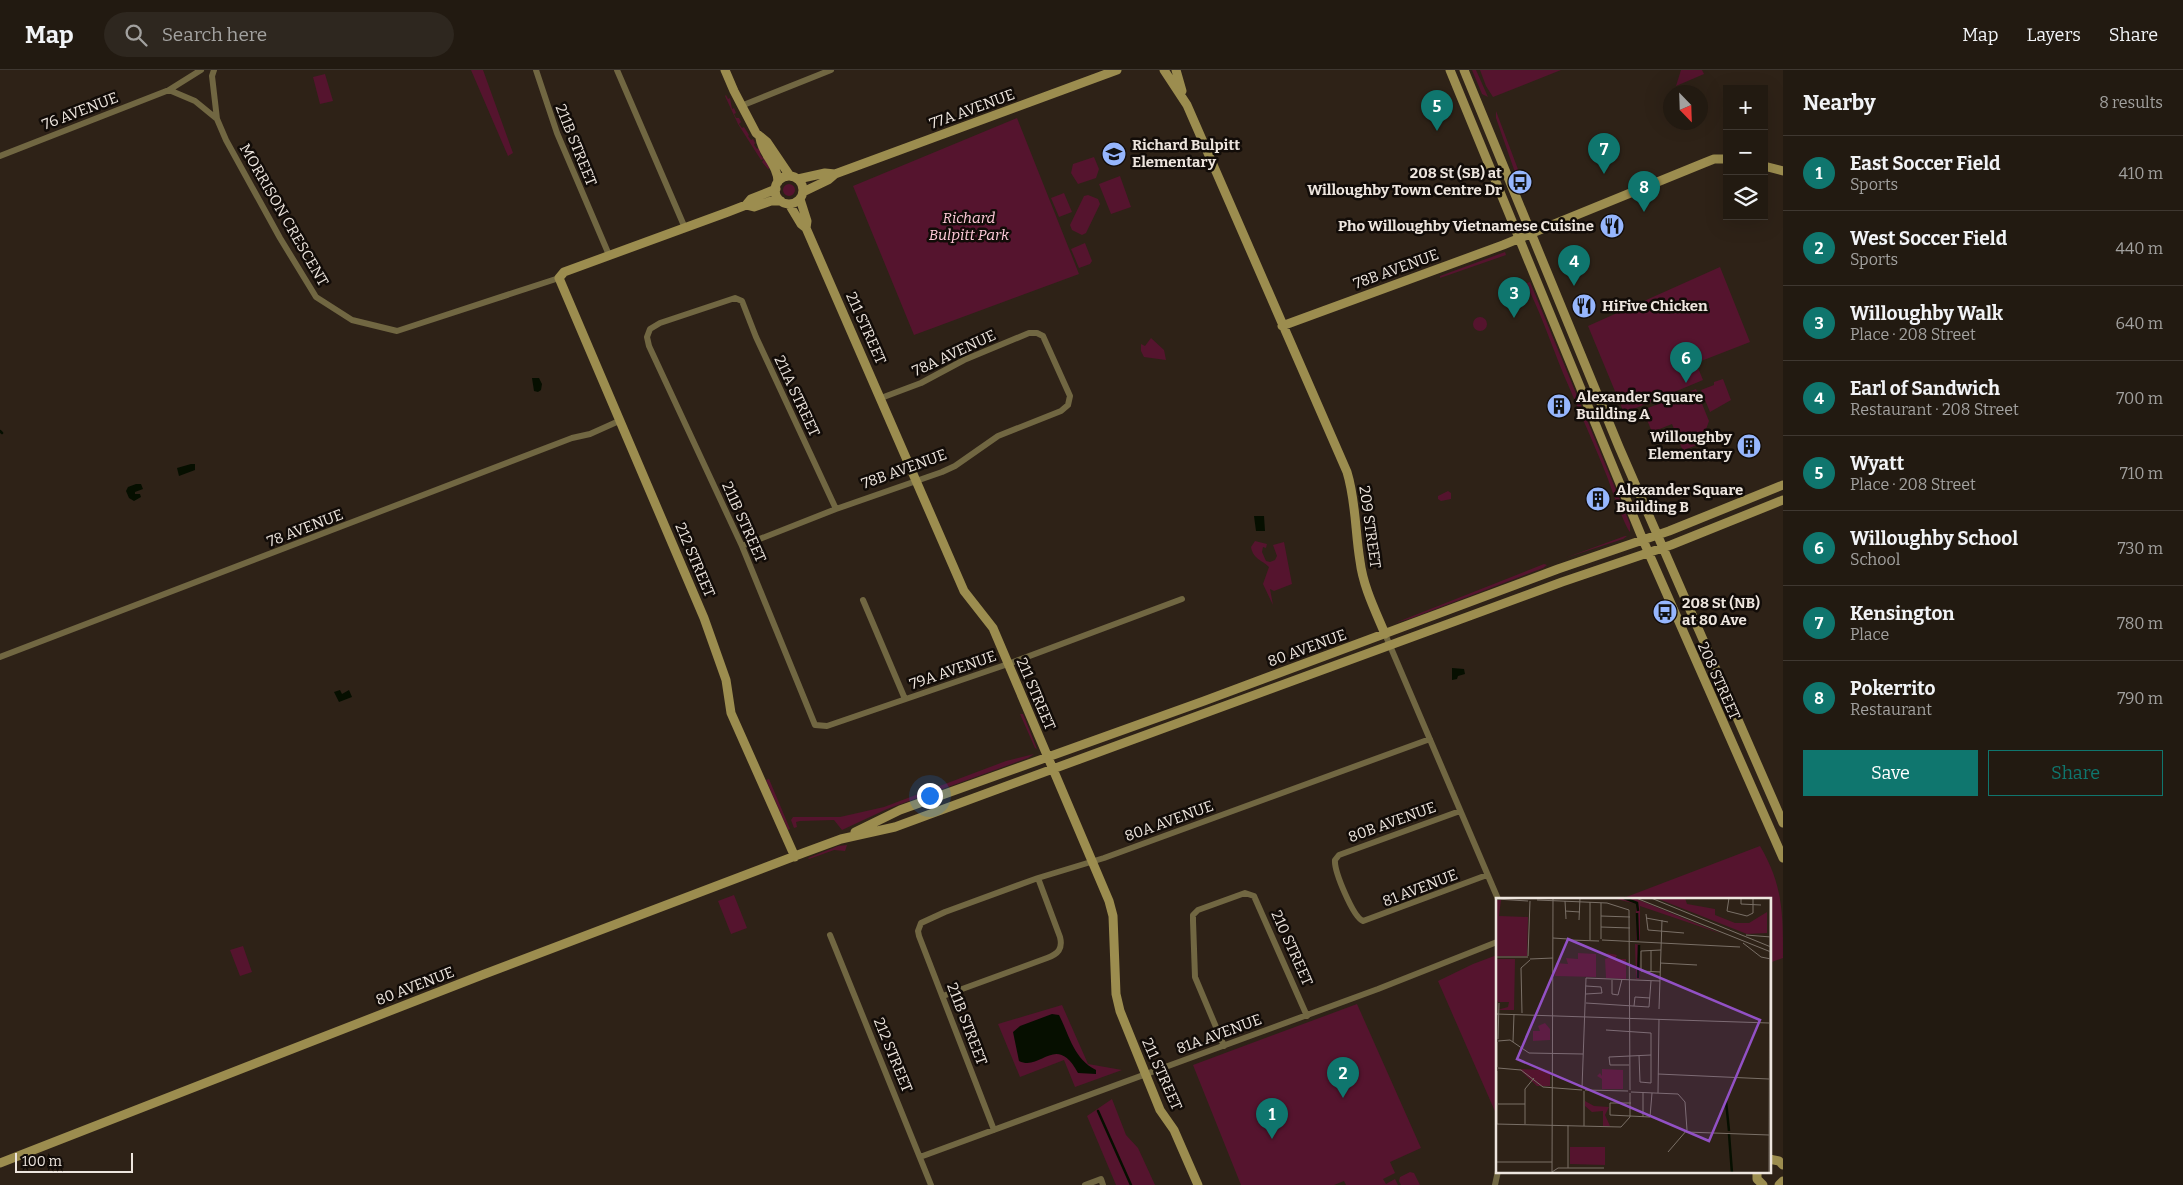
<!DOCTYPE html>
<html lang="en">
<head>
<meta charset="utf-8">
<style>
	:root { --surface:#221a11; --page:#2e271f; --text:#f1f3f6; --muted:#a2a19f; --line:#3f3831; --accent:#0f766e }
	body { margin:0; font-family:Bitter,serif; background:var(--page); color:var(--text) }
	.controls { position:absolute; right:15px; top:15px; display:grid; overflow:hidden; border-radius:0px; box-shadow:0 5px 20px #0002 }
	.controls button { width:45px; height:45px; display:grid; place-items:center; padding:0; border:0; border-bottom:1px solid var(--line); background:var(--surface); color:var(--text); font:25px sans-serif }
	.compass { position:absolute; left:1663px; top:15px; width:45px; height:45px; border-radius:50%; background:var(--surface); box-shadow:0 5px 20px #0002; rotate:157deg }
	.scale { position:absolute; left:15px; bottom:12px; width:118px; box-sizing:border-box; padding-left:5px; border:2px solid #ede5de; border-top:0; font-size:14px; line-height:18px; white-space:nowrap; color:#ede5de; -webkit-text-stroke:4px #120c08; paint-order:stroke }
	.you { position:absolute; left:929px; top:725px; width:18px; height:18px; margin:-12px; border:4px solid #fff; border-radius:50%; background:#1a73e8; box-shadow:0 0 0 8px #1a73e833 }
	.badge { display:grid; place-items:center; width:32px; height:32px; border-radius:50%; background:var(--accent); color:#fff; font-size:16px; font-weight:700 }
	.pin { position:absolute; translate:-50% -41px; filter:drop-shadow(0 1px 2px #0008) }
	.pin::after { content:''; position:absolute; top:26px; width:18px; height:15px; background:inherit; clip-path:polygon(0 0,100% 0,50% 100%) }
	.list { margin:0; padding:0; list-style:none }
	h2 { display:flex; justify-content:space-between; align-items:center; height:65px; margin:0; padding:0 20px; font-size:21px }
	h2 small { font-size:16px; font-weight:400; color:var(--muted) }
	.list li { display:grid; grid-template-columns:32px 1fr auto; gap:15px; align-items:center; box-sizing:border-box; height:75px; padding:0 20px; border-top:1px solid var(--line) }
	.list b { display:block; font-size:19px; white-space:nowrap }
	.list p { margin:0; font-size:16px; white-space:nowrap; color:var(--muted) }
	.list em { font-size:16px; font-style:normal; color:var(--muted) }
	.actions { display:flex; gap:10px; padding:15px 20px }
	.actions a { flex:1; padding:11px 0; border:1px solid var(--accent); border-radius:0px; text-align:center; font-size:18px; color:var(--accent) }
	.actions .main { background:var(--accent); color:#fff }
	.icon { flex:none; width:28px; height:28px; fill:none; stroke:currentColor; stroke-width:2; stroke-linecap:round; stroke-linejoin:round }
	.map { position:relative; flex:none; width:1783px; height:1115px; overflow:hidden }
	header { display:flex; align-items:center; gap:30px; box-sizing:border-box; height:70px; padding:0 25px; background:var(--surface); border-bottom:1px solid var(--line) }
	header strong { font-size:24px }
	nav { display:flex; gap:28px; margin-inline-start:auto; font-size:18px }
	.search { width:350px; height:45px; background:var(--page); display:flex; align-items:center; gap:12px; box-sizing:border-box; padding:0 18px; border-radius:28px; color:var(--muted); font-size:19px }
	main { display:flex }
	aside { flex:1; background:var(--surface) }
	.map>svg:first-child { display:block }
</style>
</head>
<body>
<header>
<strong>Map</strong>
<div class="search"><svg class="icon" aria-label="search" viewBox="0 0 24 24"><circle cx="10" cy="10" r="6"/><path d="M15 15l6 6"/></svg>Search here</div>
<nav><a>Map</a><a>Layers</a><a>Share</a></nav>
</header>
<main>
<div class="map">
<svg width="1783" height="1115" viewBox="0 0 1783 1115">
	<rect width="100%" height="100%" fill="#2e2217"/>
	<path fill="#55142e" d="M471,0H483L513,83L508,86Z
		M1472,0H1476L1488,27L1482,24Z
		M1480,0H1561L1493,27L1486,16Z
		M1681,0H1702L1704,4L1676,16Z
		M325,4L333,31L320,34L313,7Z
		M726,25L728,29L730,28L732,39L734,38L736,43L734,44L736,48H739L741,52L739,54L742,58L744,57L749,65L748,66L751,70L753,69L755,73L754,75L757,79L759,78L761,82L760,84L763,88L764,87L771,97L768,99L762,92L764,89L761,90L738,54L725,26Z
		M1496,41L1522,110L1518,111L1496,48Z
		M1017,48L1079,204L914,265L853,116Z
		M1094,87L1099,99L1096,108L1078,114L1071,103L1073,94Z
		M1120,106L1131,137L1111,144L1099,114Z
		M783 120a6 6 0 1 1 12 0a6 6 0 1 1-12 0Z
		M1064,123L1072,142L1059,147L1051,128Z
		M1088,125L1098,129L1100,134L1086,163L1082,165L1072,160L1070,155L1084,126Z
		M1085,173L1092,191L1090,194L1079,198L1071,179Z
		M1505,182L1506,185L1440,208V206Z
		M1720,197L1750,272L1696,293L1703,310L1624,343L1588,256Z
		M1530,212L1630,454V462C1625,457 1611,418 1608,409C1596,378 1582,348 1569,317C1554,283 1545,253 1529,220L1527,213Z
		M1473 254a7 7 0 1 1 14 0a7 7 0 1 1-14 0Z
		M1151,268L1164,280L1166,290L1144,287L1141,281V274L1145,276Z
		M1723,309L1731,330L1710,342L1701,320L1714,315V312Z
		M1696,319L1709,351L1701,373L1683,381L1672,354L1652,362L1643,340Z
		M1448,421L1451,423V429L1441,431L1438,429V426Z
		M1625,466H1627L1623,469L1565,488Z
		M1255,471L1267,474L1266,478L1263,477L1262,482L1266,491L1270,492L1275,490L1277,486L1273,475L1284,472L1292,514L1274,521L1270,519L1273,535L1263,514L1269,497C1262,490 1253,489 1251,477Z
		M1544,494L1547,495L1543,498L1412,548L1395,553Z
		M1020,644H1023L1037,679L1035,678Z
		M1034,684L1028,688L887,739L842,760L834,750L800,751L796,752L797,757L794,758L791,750L793,747H840L884,737L1006,691Z
		M769,709L790,759L788,760L766,710Z
		M847,775L845,781L834,780L809,789L808,788L838,776Z
		M1760,776C1783,815 1783,843 1783,888L1769,893V829H1621Z
		M734,825L747,858L731,864L718,831Z
		M243,876L252,902L240,906L230,880Z
		M1497,885V1046L1438,911L1473,894Z
		M1357,934L1421,1078L1390,1092L1395,1103L1383,1109L1386,1114L1395,1109L1398,1115H1346L1344,1111L1334,1115H1241L1193,995Z
		M1062,935L1088,994L1122,1000L1075,1017L1064,990L1020,1007L998,954Z
		M1112,1029L1126,1065L1138,1078L1155,1115H1116L1087,1046Z
		M1410,1102L1414,1103L1420,1115H1401L1399,1111L1400,1107Z"/>
	<path fill="#060f00" d="M532,308H539L542,314L541,320L538,322L534,321Z
		M191,394H195V400L179,406L177,398Z
		M136,414H141L143,419L135,422V424H140L141,427L134,431L129,428L126,421L128,417Z
		M1254,446H1264L1265,461H1256Z
		M1452,598L1464,599L1465,604L1458,606L1457,609L1452,610Z
		M340,620L342,624L349,620L352,627L339,632L334,622Z
		M1052,944L1059,945C1070,967 1074,989 1096,1000V1004L1078,1003C1056,962 1041,1002 1019,991L1013,962L1020,956Z"/>
	<g fill="none" stroke-linecap="round" stroke-linejoin="round">
		<path stroke="#060f00" stroke-width="2.5" d="M0,361L2,363
			M1098,1041L1131,1115"/>
		<path stroke="#716742" stroke-width="6" d="M214,0L212,6L217,49L226,70L280,168L316,227L352,250L397,261L559,208
			M536,0L557,63L609,185
			M617,0L685,158
			M169,20L195,31L217,49
			M741,36L831,0
			M0,86L169,20L201,0
			M836,439L756,267L742,231L735,228L660,253L650,259L647,267L649,276L742,476L815,655L827,656L1008,594L1182,529
			M742,476L836,439L942,402L955,396L998,366L1061,341L1068,335L1070,326L1043,266L1037,263H1029L964,290L921,313L881,328
			M863,530L905,629
			M1385,564L1498,829
			M0,587L572,368L590,364L619,351
			M1460,741L1339,785L1335,790C1334,801 1353,847 1363,851L1487,805
			M830,865L931,1115
			M943,926L1047,888C1058,884 1063,879 1060,867L1038,808
			M1224,976L1195,907L1193,851V845L1198,840L1245,823L1254,826L1307,946
			M994,1060L919,866L918,861L921,853L945,842L1038,808L1104,788L1430,669
			M920,1087L1378,919L1497,872
			M1085,1115L1101,1109L1103,1115
			M1495,1115L1498,1101"/>
		<path stroke="#9c8d4f" stroke-width="9" d="M725,0L734,21L756,63L767,72L790,106
			M1164,0L1187,35L1347,402C1356,431 1355,461 1360,491C1363,516 1375,540 1385,564
			M1176,0L1182,21
			M1450,0L1643,470L1783,788
			M1464,0L1619,377L1783,753
			M760,68C762,84 778,95 778,112
			M1764,96L1783,101
			M775 120a14 14 0 1 1 28 0a14 14 0 1 1-28 0Z
			M798,109L825,103L835,104L1117,0
			M803,122L828,110L835,104
			M800,129L807,151L806,158
			M781,131H771L754,137L746,135L728,142L564,202L559,208L704,548L726,610L731,643L795,787
			M789,134L801,154L806,158L964,521L993,558L1109,831L1113,846L1116,924L1120,941L1160,1040L1174,1060L1198,1115
			M746,135L751,129L776,119
			M1282,256L1503,175L1704,93L1714,89H1727
			M855,762L900,740L1204,631L1558,499L1669,461L1783,415
			M1769,1089L1779,1091L1783,1095
			M0,1093L482,905L803,783L841,769L895,757L1562,512L1671,475L1783,430
			M1757,1101V1109L1763,1115
			M1779,1115L1783,1111"/>
	</g>
	<defs>
		<symbol id="school-disc" viewBox="-11 -11 22 22"><circle r="9.5" fill="#96b6fd" stroke="#120c08"/><path d="M0-5L7-2L0 1L-7-2ZM-4 1L0 2.5L4 1V4Q0 6-4 4Z" fill="#111"/></symbol>
		<symbol id="bus-disc" viewBox="-11 -11 22 22"><circle r="9.5" fill="#96b6fd" stroke="#120c08"/><path d="M-5-6H5V4H4V6H2V4H-2V6H-4V4H-5ZM-3.5-4V0h7V-4ZM-3.5 1.2v1.5H-2V1.2ZM2 1.2v1.5H3.5V1.2Z" fill="#111"/></symbol>
		<symbol id="restaurant-disc" viewBox="-11 -11 22 22"><circle r="9.5" fill="#96b6fd" stroke="#120c08"/><path d="M-5-6h1v4h1v-4h1v4h1v-4h1v5L-1.5 .5V6h-2V.5L-5-1ZM5-6V6H3V1.5H1.5Q1.5-4 5-6Z" fill="#111"/></symbol>
		<symbol id="building-disc" viewBox="-11 -11 22 22"><circle r="9.5" fill="#96b6fd" stroke="#120c08"/><path d="M-4-6H4V6H1V3H-1V6H-4ZM-2.5-4.3h1.7v1.8h-1.7ZM.8-4.3h1.7v1.8H.8ZM-2.5-1h1.7V.8h-1.7ZM.8-1h1.7V.8H.8Z" fill="#111"/></symbol>
	</defs>
	<g fill-rule="evenodd">
		<use href="#school-disc" x="1100" y="70" width="28" height="28"/>
		<use href="#bus-disc" x="1506" y="98" width="28" height="28"/>
		<use href="#restaurant-disc" x="1598" y="142" width="28" height="28"/>
		<use href="#restaurant-disc" x="1570" y="222" width="28" height="28"/>
		<use href="#building-disc" x="1545" y="322" width="28" height="28"/>
		<use href="#building-disc" x="1735" y="362" width="28" height="28"/>
		<use href="#building-disc" x="1584" y="415" width="28" height="28"/>
		<use href="#bus-disc" x="1651" y="528" width="28" height="28"/>
	</g>
	<g text-anchor="middle" dominant-baseline="central" stroke-width="5" stroke-linejoin="round" paint-order="stroke">
		<g font-size="15" fill="#ede5de" stroke="#120c08">
			<text transform="translate(972 39) rotate(-20)">77A AVENUE</text>
			<text transform="translate(80 41) rotate(-21)">76 AVENUE</text>
			<text transform="translate(576 75) rotate(68)">211B STREET</text>
			<text transform="translate(284 145) rotate(60)">MORRISON CRESCENT</text>
			<text transform="translate(1396 199) rotate(-20)">78B AVENUE</text>
			<text transform="translate(866 258) rotate(66)">211 STREET</text>
			<text transform="translate(954 283) rotate(-25)">78A AVENUE</text>
			<text transform="translate(797 326) rotate(65)">211A STREET</text>
			<text transform="translate(904 399) rotate(-20)">78B AVENUE</text>
			<text transform="translate(744 452) rotate(66)">211B STREET</text>
			<text transform="translate(1370 457) rotate(82)">209 STREET</text>
			<text transform="translate(305 458) rotate(-21)">78 AVENUE</text>
			<text transform="translate(695 490) rotate(67)">212 STREET</text>
			<text transform="translate(1307 578) rotate(-20)">80 AVENUE</text>
			<text transform="translate(953 600) rotate(-19)">79A AVENUE</text>
			<text transform="translate(1719 611) rotate(66)">208 STREET</text>
			<text transform="translate(1036 624) rotate(67)">211 STREET</text>
			<text transform="translate(1169 751) rotate(-20)">80A AVENUE</text>
			<text transform="translate(1392 752) rotate(-20)">80B AVENUE</text>
			<text transform="translate(1420 818) rotate(-21)">81 AVENUE</text>
			<text transform="translate(1292 878) rotate(66)">210 STREET</text>
			<text transform="translate(415 916) rotate(-21)">80 AVENUE</text>
			<text transform="translate(967 954) rotate(69)">211B STREET</text>
			<text transform="translate(1219 964) rotate(-20)">81A AVENUE</text>
			<text transform="translate(893 985) rotate(68)">212 STREET</text>
			<text transform="translate(1162 1004) rotate(66)">211 STREET</text>
		</g>
		<g font-size="15" font-weight="bold" fill="#ede5de" stroke="#120c08" text-anchor="start">
			<text x="1132" y="75">Richard Bulpitt<tspan x="1132" dy="17">Elementary</tspan></text>
			<text x="1502" y="103" text-anchor="end">208 St (SB) at<tspan x="1502" dy="17">Willoughby Town Centre Dr</tspan></text>
			<text x="1594" y="156" text-anchor="end">Pho Willoughby Vietnamese Cuisine</text>
			<text x="1602" y="236">HiFive Chicken</text>
			<text x="1576" y="327">Alexander Square<tspan x="1576" dy="17">Building A</tspan></text>
			<text x="1732" y="367" text-anchor="end">Willoughby<tspan x="1732" dy="17">Elementary</tspan></text>
			<text x="1616" y="420">Alexander Square<tspan x="1616" dy="17">Building B</tspan></text>
			<text x="1682" y="533">208 St (NB)<tspan x="1682" dy="17">at 80 Ave</tspan></text>
		</g>
		<g font-size="15" font-style="italic" fill="#ffcbd9" stroke="#120c08">
			<text x="969" y="148">Richard<tspan x="969" dy="17">Bulpitt Park</tspan></text>
		</g>
	</g>
	<g transform="translate(1496 828)">
		<rect width="275" height="275" fill="#2e2217"/>
		<path d="M117,0H138L226,36L144,8V42H140V6ZM160,0H189L191,6L219,11V17L239,25H253L271,14V35L251,36ZM0,2H5L3,18L32,19L31,58H0ZM139,46L144,47V80L140,81ZM82,55L100,56V79L59,78L60,65L72,66L70,60L82,61ZM111,55L121,57L119,61H130V81L110,80L109,61L114,59ZM0,61H19L18,112H1L12,109L13,104H2L0,100ZM49,125L54,131V142L37,143V133H44L42,128ZM23,171L54,172V188H41ZM106,171L127,172V191H106V181L101,178L104,175L106,178ZM89,203L98,208L113,209L109,217L114,228H107V213L96,214L89,208ZM74,249H109V267L74,266Z" fill="#55142e"/>
		<path fill="none" stroke="#060f00" stroke-width="2.5" d="M128,0L141,5L142,13M141,15L142,42M142,80L143,47M230,203L233,233M233,236L236,275"/>
		<path fill="none" stroke="#7a7067" stroke-width="1" d="M140,0L275,54M155,0L275,49M233,0L231,13L251,18L257,15V0M245,0V6L265,7M0,1L32,3M41,2L111,5L133,12L134,192M69,3L70,21M94,4V42M105,5V41M69,13L84,14M150,16L152,32L188,35M105,18L134,19M150,20L172,24M83,22L84,0M105,29L134,30M250,37L275,39M57,40L72,41M74,42L103,43M106,42L244,49M247,45L265,59L275,61M32,58L34,3M0,59H32M34,61L57,60M164,65L201,67M155,73V52M164,74L145,73V53L165,52M116,82V96L122,97L126,81M90,96L106,95L105,89L90,88M90,105L153,109L155,83M138,108L139,99L154,100M163,111L166,22M26,115L25,70L34,62M0,116L273,125M110,132L155,135V185L144,184L143,157M2,141L3,105M2,143L14,142L33,155L87,156M17,144L18,116M133,167H114L113,159L155,157M1,169V144M2,170L25,172L47,189L86,192M1,173V226M162,176L273,181M86,190L90,80L164,83M89,192L132,193M135,194L182,196L189,204L191,232L172,254M147,194V219M162,195L163,121M135,205H114V217L154,219L156,195M2,206H29M0,226L125,229L134,219V195M29,226V191L38,180M88,228V193M190,234L273,237M0,264H56M72,270V227M56,274L62,270H108M56,275L57,0M273,275L274,0"/>
		<path fill="#9251c5" fill-opacity="0.15" stroke="#9251c5" stroke-width="2.5" d="M72,41L264,122L213,243L21,161Z"/>
		<rect width="275" height="275" fill="none" stroke="#ede5de" stroke-width="2.5"/>
	</g>
</svg>
<div class="controls">
<button>+</button>
<button>−</button>
<button><svg class="icon" aria-label="layers" viewBox="0 0 24 24"><path d="M12 4l9 5-9 5-9-5zM3 14l9 5 9-5"/></svg></button>
</div>
<svg class="compass" viewBox="-18 -18 36 36"><path d="M0-13l5 13h-10z" fill="#e53935"/><path d="M0 13l5-13h-10z" fill="#a2a19f"/></svg>
<div class="scale">100 m</div>
<div class="you"></div>
<div class="pin badge" style="left:1272px;top:1069px">1</div>
<div class="pin badge" style="left:1343px;top:1028px">2</div>
<div class="pin badge" style="left:1514px;top:248px">3</div>
<div class="pin badge" style="left:1574px;top:216px">4</div>
<div class="pin badge" style="left:1437px;top:61px">5</div>
<div class="pin badge" style="left:1686px;top:313px">6</div>
<div class="pin badge" style="left:1604px;top:104px">7</div>
<div class="pin badge" style="left:1644px;top:142px">8</div>
</div>
<aside>
<h2>Nearby<small>8 results</small></h2>
<ul class="list">
<li><span class="badge">1</span><div><b>East Soccer Field</b><p>Sports</p></div><em>410 m</em></li>
<li><span class="badge">2</span><div><b>West Soccer Field</b><p>Sports</p></div><em>440 m</em></li>
<li><span class="badge">3</span><div><b>Willoughby Walk</b><p>Place · 208 Street</p></div><em>640 m</em></li>
<li><span class="badge">4</span><div><b>Earl of Sandwich</b><p>Restaurant · 208 Street</p></div><em>700 m</em></li>
<li><span class="badge">5</span><div><b>Wyatt</b><p>Place · 208 Street</p></div><em>710 m</em></li>
<li><span class="badge">6</span><div><b>Willoughby School</b><p>School</p></div><em>730 m</em></li>
<li><span class="badge">7</span><div><b>Kensington</b><p>Place</p></div><em>780 m</em></li>
<li><span class="badge">8</span><div><b>Pokerrito</b><p>Restaurant</p></div><em>790 m</em></li>
</ul>
<div class="actions"><a class="main">Save</a><a>Share</a></div>
</aside>
</main>
</body>
</html>
